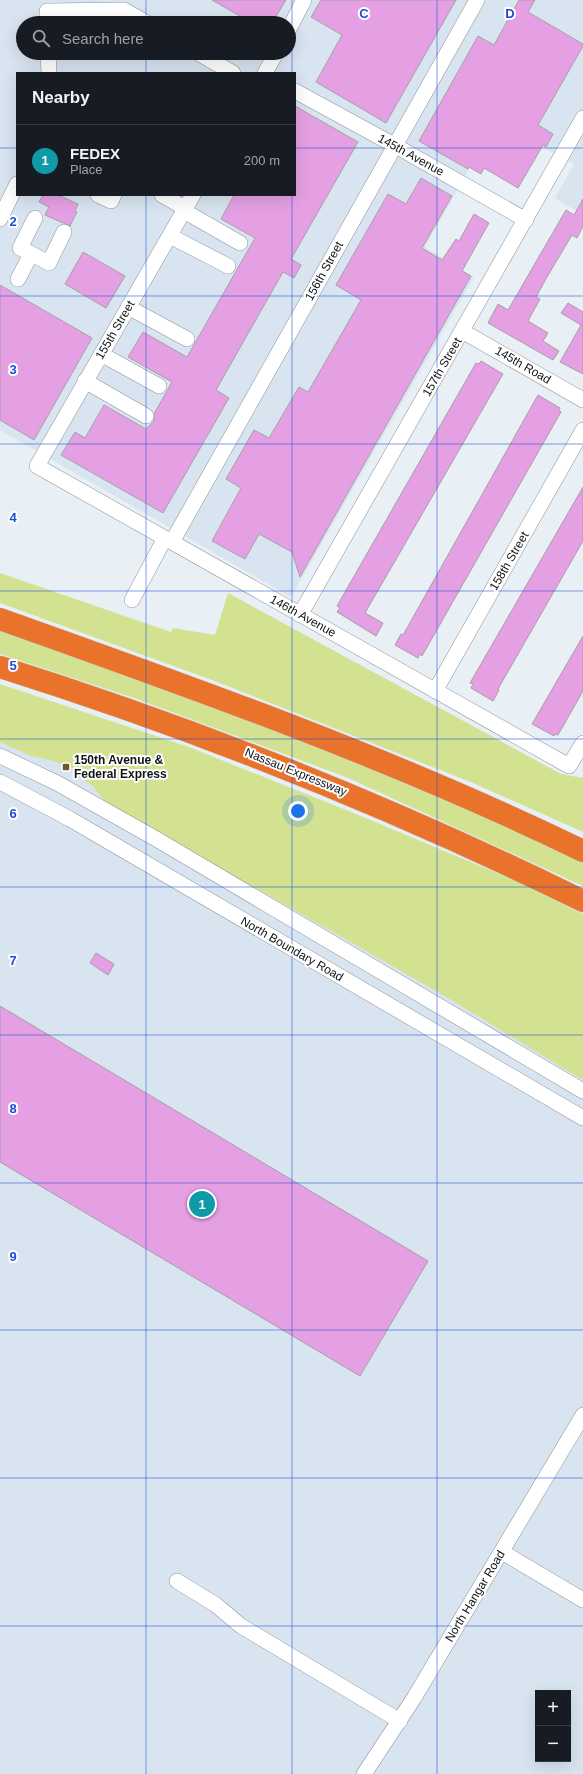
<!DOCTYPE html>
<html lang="en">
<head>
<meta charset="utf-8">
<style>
	:root { --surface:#171b24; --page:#20242c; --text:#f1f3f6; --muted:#9ea1a6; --line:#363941; --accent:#ea580c }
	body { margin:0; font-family:Arial,sans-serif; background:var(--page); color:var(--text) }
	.controls { position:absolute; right:12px; bottom:12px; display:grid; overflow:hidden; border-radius:0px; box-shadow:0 4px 16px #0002 }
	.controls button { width:36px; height:36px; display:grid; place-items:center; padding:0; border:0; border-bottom:1px solid var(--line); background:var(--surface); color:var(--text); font:20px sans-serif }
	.you { position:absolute; left:298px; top:811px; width:14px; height:14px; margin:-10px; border:3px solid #fff; border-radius:50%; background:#1a73e8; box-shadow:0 0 0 6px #1a73e833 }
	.badge { display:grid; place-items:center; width:26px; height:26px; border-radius:50%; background:var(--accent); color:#fff; font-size:13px; font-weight:700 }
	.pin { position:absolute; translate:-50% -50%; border:2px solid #fff; box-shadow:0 1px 4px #0006 }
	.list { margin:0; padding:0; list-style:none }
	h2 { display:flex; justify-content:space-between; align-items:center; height:52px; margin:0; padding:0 16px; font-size:17px }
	h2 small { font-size:13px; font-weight:400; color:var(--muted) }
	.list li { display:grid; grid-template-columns:26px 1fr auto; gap:12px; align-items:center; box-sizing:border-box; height:72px; padding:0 16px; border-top:1px solid var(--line) }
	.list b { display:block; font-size:15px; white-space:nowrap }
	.list p { margin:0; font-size:13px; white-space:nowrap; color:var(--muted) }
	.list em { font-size:13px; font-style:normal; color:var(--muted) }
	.icon { flex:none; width:22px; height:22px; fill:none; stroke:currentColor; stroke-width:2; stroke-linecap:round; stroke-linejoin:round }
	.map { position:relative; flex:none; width:583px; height:1774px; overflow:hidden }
	.search { position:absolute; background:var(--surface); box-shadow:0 4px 16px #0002; left:16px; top:16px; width:280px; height:44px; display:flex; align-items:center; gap:10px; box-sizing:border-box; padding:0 14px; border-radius:22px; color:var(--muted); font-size:15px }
	.panel { position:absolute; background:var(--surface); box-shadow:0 4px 16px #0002; left:16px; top:72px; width:280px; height:124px; border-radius:0px }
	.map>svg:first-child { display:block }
</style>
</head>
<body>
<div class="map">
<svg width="583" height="1774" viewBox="0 0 583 1774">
	<rect width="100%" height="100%" fill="#e8eff5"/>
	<path fill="#d8e4f0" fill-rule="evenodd" d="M0,0H583V215L555,198L574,164L496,122L425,247L474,277L291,597L0,430ZM23,23H289V53H23ZM17,73H295V195H17Z
		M0,703L583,940V1774H0ZM538,1693H568V1759H538Z"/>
	<path fill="#d2e291" d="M0,573L171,632L173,628L215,635L228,593L561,774L583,778V832L473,783L212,680L0,603Z
		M0,627L321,745L527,836L583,863V886L346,777L134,698L0,654Z
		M0,684L189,747L356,814L511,879L583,914V1080L443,995L105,802L92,785L75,775L77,770L54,761L31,756L0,742Z"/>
	<path fill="#e5a0e4" stroke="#a6a0a5" d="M212,0H286L272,23H252Z
		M321,0H456L386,123L316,82L342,35L311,17Z
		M519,0H535L528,12L583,44V46L538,125L553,134L546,147L543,145L518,188L484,168L481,174L469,167L468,169L419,141L478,36L494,45Z
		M295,106L358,142L291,259L301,265L294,278L283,272L216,390L229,398L163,513L61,455L75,432L85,438L104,405L146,429L154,421V414L172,382L128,357L143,332L187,357L255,238L221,219L234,195H295Z
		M421,178L452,196L422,248L442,260L456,239L459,241L474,214L489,223L462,271L471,276L300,577L292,552L259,534L245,559L212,541L241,488L226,479L254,430L269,438L299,387L308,392L361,300L336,285L388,194L406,204Z
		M43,195H58L78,204L75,211L77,212L70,226L45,215L49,207L39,202Z
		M583,199V226L577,238L572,235L547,277L536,297L540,299L528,321L548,333L543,341L559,351L553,360L488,323L498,304L508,310L566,210L574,215Z
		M83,252L125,276L106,308L65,284Z
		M0,285L92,338L34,440L0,420Z
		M568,303L583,312V374L560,362L581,325L561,313Z
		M481,361L503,374L365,613L383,623L376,636L337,612L340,608L337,606L476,363L479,364Z
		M538,395L560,408L559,410L561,412L422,656L420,654L418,658L395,645L401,634L403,635Z
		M583,487V541L498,689L499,690L493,701L471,688L473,684L470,683Z
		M583,636V691L558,735L555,734L554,736L532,724Z
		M96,953L114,964L108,975L90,963Z
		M0,1006L428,1261L360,1376L0,1162Z"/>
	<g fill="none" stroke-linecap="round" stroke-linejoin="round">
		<defs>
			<path id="minor" d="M47,23V11L124,10L147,23
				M289,29L304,0
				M48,53L49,73
				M198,53L233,73
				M265,73L276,53
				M295,91L394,145L526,220
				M98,195L111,201L114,195
				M162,195L185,208
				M193,195L37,466L569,766L583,743
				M184,211L240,243
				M35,218L20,248L49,263L64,232
				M0,219L17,184
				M170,236L228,266
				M18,279L31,254
				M128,307L187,339
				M462,331L583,400
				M101,354L159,386
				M85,381L146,416
				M172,542L477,0
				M132,600L165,538
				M300,615L583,118
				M435,691L583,430
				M0,756L57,783L158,840L583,1091
				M0,782L70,819L583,1118
				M502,1552L583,1600
				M177,1581L216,1605L241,1626L400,1721
				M364,1774L414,1698L583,1415"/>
			<path id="highway" d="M0,619C197,689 394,759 583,851
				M0,667C200,730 394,808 583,901"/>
		</defs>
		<use href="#minor" stroke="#8e949a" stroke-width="16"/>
		<use href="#highway" stroke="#cacbcb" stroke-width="23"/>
		<use href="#minor" stroke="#fff" stroke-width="15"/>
		<use href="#highway" stroke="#e9732a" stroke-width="22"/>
	</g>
	<path fill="none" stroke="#1d4ed8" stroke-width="1" stroke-opacity="0.55" d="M146,0V23M292,0V73M437,0V1774M146,53V73M0,148H17M295,148H583M146,195V1774M292,195V1774M0,296H583M0,444H583M0,591H583M0,739H583M0,887H583M0,1035H583M0,1183H583M0,1330H583M0,1478H583M0,1626H583"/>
	<rect fill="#6c5927" stroke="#fff" stroke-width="1.5" x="62" y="763" width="8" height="8" rx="2"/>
	<g text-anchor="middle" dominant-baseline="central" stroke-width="4" stroke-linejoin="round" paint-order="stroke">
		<g font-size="12" fill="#101214" stroke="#fff">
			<text transform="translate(411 155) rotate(29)">145th Avenue</text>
			<text transform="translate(324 271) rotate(-61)">156th Street</text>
			<text transform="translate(115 330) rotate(-60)">155th Street</text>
			<text transform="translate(523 365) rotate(30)">145th Road</text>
			<text transform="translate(442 367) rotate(-60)">157th Street</text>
			<text transform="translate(509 561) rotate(-60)">158th Street</text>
			<text transform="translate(303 616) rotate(29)">146th Avenue</text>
			<text transform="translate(296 772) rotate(22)">Nassau Expressway</text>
			<text transform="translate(292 949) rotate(30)">North Boundary Road</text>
			<text transform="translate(475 1596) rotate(-59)">North Hangar Road</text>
		</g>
		<g font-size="12" font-weight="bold" fill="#101214" stroke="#fff" text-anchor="start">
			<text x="74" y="760">150th Avenue &amp;<tspan x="74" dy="14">Federal Express</tspan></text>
		</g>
	</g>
	<g font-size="13" text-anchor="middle" font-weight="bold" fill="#1d4ed8" stroke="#fff" stroke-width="4" stroke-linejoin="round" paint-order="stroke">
		<text x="364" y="18">C</text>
		<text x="510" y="18">D</text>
		<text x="13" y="226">2</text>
		<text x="13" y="374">3</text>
		<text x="13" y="522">4</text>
		<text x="13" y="670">5</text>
		<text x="13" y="818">6</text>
		<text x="13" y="965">7</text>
		<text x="13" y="1113">8</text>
		<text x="13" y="1261">9</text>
	</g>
</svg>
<div class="controls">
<button>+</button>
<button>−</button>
</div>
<div class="you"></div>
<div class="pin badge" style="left:202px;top:1204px;background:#0f9aa8">1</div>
<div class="search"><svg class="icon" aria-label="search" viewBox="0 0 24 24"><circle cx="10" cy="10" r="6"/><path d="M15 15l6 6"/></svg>Search here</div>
<section class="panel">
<h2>Nearby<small></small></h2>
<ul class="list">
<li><span class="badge" style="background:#0f9aa8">1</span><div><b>FEDEX</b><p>Place</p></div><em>200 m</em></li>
</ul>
</section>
</div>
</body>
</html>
